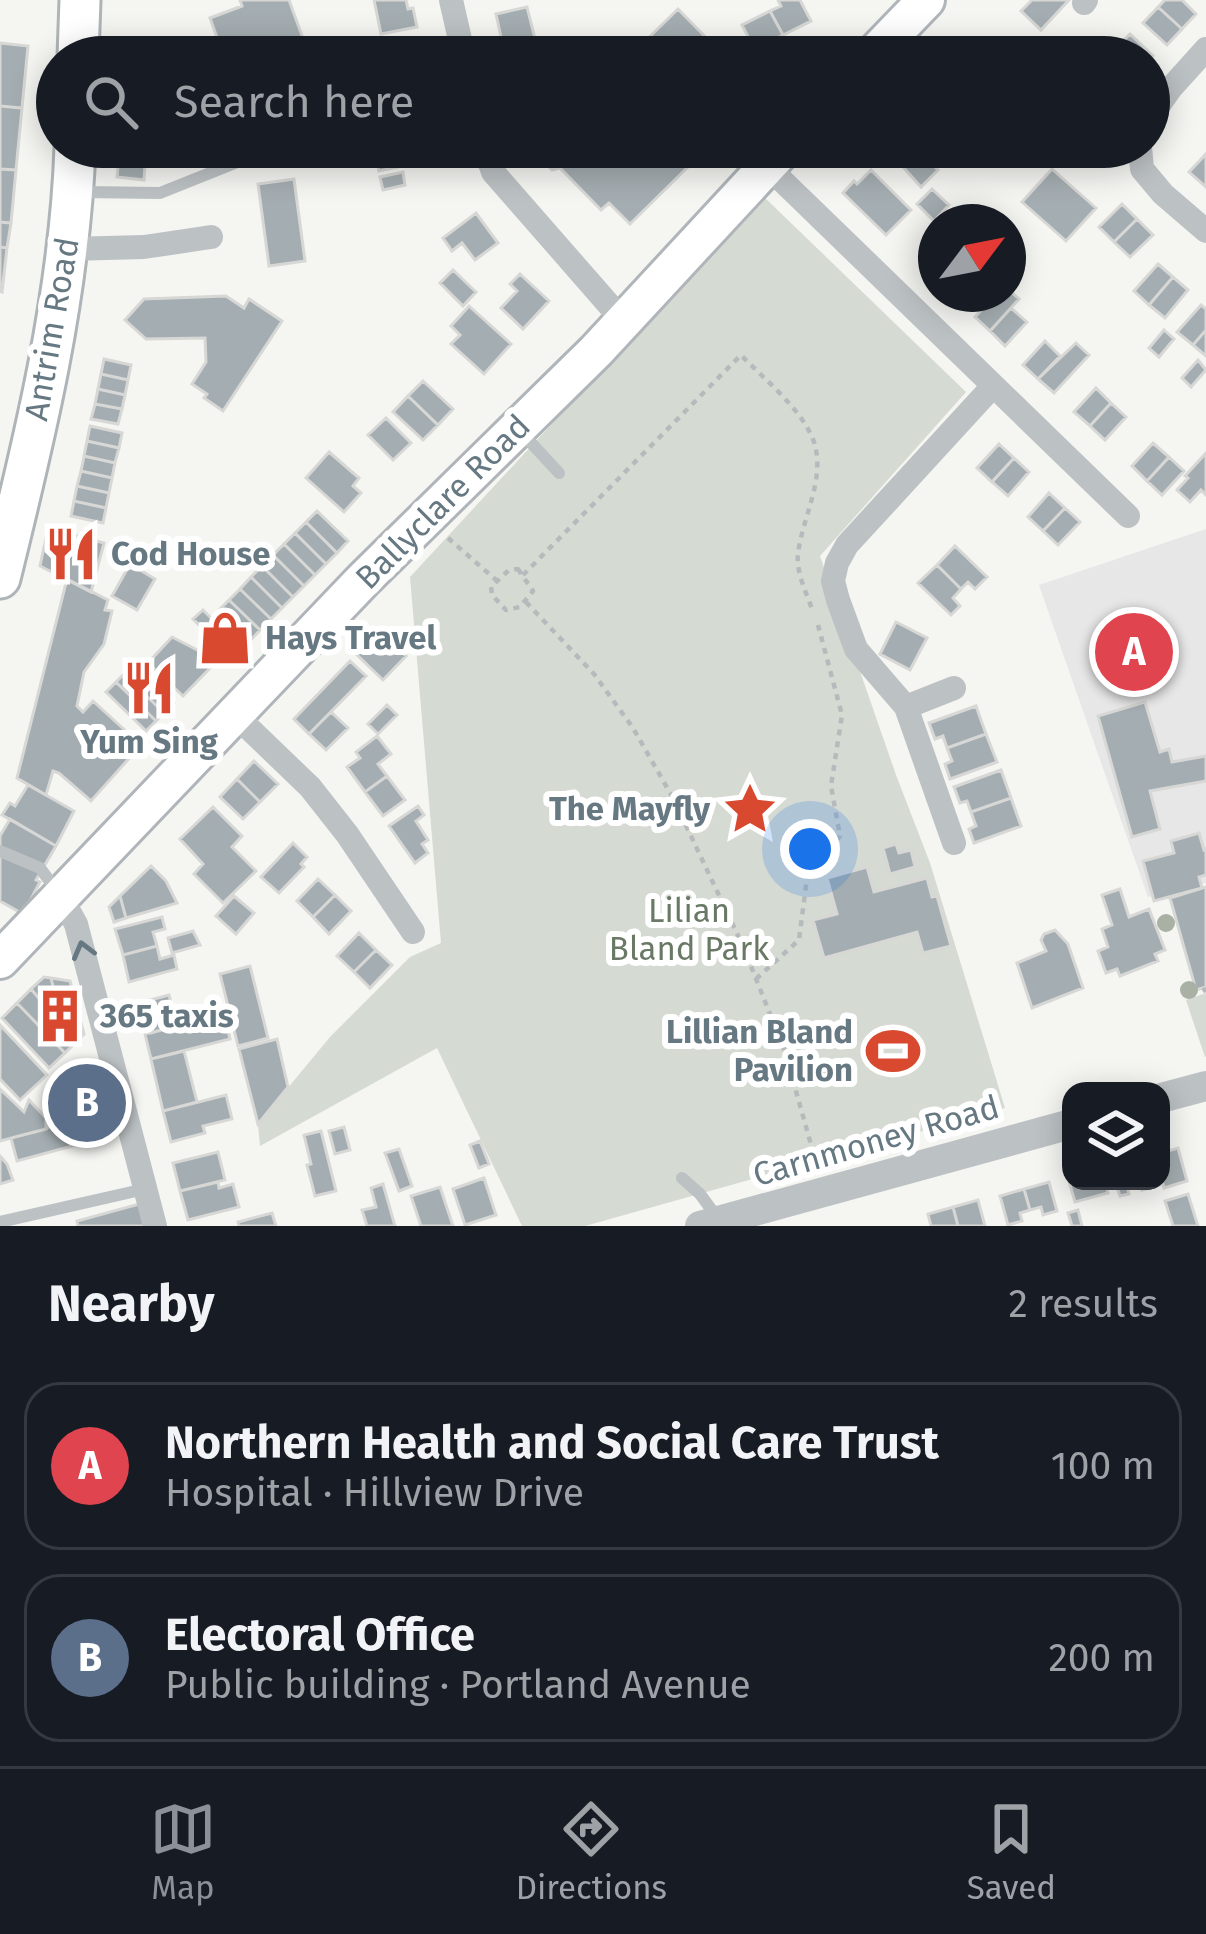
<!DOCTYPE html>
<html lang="en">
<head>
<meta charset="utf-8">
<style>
	:root { --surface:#171b24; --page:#242831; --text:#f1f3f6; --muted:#9ea1a6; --line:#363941; --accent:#8c9099 }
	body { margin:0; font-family:"Fira Sans",sans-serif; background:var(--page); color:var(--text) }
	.controls { position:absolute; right:36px; bottom:36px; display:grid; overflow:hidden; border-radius:24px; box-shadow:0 6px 30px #0003 }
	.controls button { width:108px; height:108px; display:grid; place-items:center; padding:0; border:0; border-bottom:3px solid var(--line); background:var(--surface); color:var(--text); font:60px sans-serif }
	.compass { position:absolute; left:918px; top:204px; width:108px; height:108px; border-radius:50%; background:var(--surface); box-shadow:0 6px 30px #0003; rotate:58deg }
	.you { position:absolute; left:810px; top:849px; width:42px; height:42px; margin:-30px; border:9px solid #fff; border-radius:50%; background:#1a73e8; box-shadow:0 0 0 18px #1a73e833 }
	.badge { display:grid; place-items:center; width:78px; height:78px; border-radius:50%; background:var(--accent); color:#fff; font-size:39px; font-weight:700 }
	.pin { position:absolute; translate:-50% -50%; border:6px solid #fff; box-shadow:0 3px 12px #0006 }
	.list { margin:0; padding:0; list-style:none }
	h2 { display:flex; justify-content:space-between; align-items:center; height:156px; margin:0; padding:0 48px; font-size:51px }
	h2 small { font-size:39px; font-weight:400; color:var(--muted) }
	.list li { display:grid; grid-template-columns:78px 1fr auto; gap:36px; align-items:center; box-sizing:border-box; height:168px; margin:0 24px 24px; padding:0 24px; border:3px solid var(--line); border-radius:36px }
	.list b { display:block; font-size:45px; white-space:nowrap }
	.list p { margin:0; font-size:39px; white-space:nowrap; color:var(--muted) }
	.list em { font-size:39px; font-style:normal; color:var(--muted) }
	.icon { flex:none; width:66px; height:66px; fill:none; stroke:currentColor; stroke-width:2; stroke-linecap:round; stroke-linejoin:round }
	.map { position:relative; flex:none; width:1206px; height:1226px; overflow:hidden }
	.search { position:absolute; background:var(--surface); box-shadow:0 6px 30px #0003; left:36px; right:36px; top:36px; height:132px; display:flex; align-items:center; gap:30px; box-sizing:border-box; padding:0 42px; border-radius:66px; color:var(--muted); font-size:45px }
	.sheet { height:540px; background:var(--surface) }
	nav { display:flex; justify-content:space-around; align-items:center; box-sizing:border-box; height:168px; border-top:3px solid var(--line); background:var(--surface); font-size:33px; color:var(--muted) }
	nav a { display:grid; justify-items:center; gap:6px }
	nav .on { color:var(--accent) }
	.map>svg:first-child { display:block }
</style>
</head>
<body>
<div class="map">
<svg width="1206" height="1226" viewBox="0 0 1206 1226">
	<rect width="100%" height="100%" fill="#f5f5f2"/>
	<path fill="#e6e7e6" d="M1206,529V883L1148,897L1039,585Z"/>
	<path fill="#d5dad2" d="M763,196L966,392L820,556L896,775L930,863L1005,1108L585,1226H522L437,1048L260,1146L258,1124L330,1037L410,957L441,943L410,577Z
		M1206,993V1056L1205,1057L1186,1000Z"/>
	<path fill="#a4adb1" stroke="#d7d7d5" stroke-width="3" d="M240,0H289L305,44L268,57H224L210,18L242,6Z
		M374,0H406L408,9L413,8L417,27L381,34Z
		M778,0H800L811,21L783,35L770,11L781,6Z
		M1032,0H1069L1041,30L1021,11Z
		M1165,0H1182L1196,14L1182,29L1158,7Z
		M527,7L536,43L504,51L496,14Z
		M1158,7L1182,29L1167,45L1143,23Z
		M678,9L725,57H629Z
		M770,11L783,35L755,50L742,25Z
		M1130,34L1153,56L1149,61V57H1123L1115,49Z
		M419,39L423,57H389L393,56L391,45Z
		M984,42L998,57H968Z
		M0,43L28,46L22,108L0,106Z
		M1022,44L1036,57L1011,56Z
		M0,106L22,108L16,170L0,169Z
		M120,147H236L189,165L184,150L145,165L144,180L117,177Z
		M392,147H446L448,156L379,171L374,151Z
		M529,147H696L701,154L630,224L609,203L601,210L560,168L552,170Z
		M885,147H927L921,153L938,170L921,187Z
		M1206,154V187L1189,172Z
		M0,169L16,170L11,223L0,222Z
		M1052,169L1096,208L1066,241L1022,202Z
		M871,170L911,210L886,235L843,193L854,181L857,184Z
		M403,172L405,185L383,190L380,177Z
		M294,179L305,261L269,266L258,184Z
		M932,189L949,205L934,221L917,204Z
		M1122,204L1137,219L1114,242L1099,227Z
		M476,213L498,243L475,260L462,243L452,251L443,238Z
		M1137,219L1153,235L1130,257L1114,242Z
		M0,222L11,223L7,248L0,247Z
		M0,247L7,248L2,292L0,291Z
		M936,255V280L924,268Z
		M1158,264L1173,277L1149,305L1134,291Z
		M453,270L476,292L463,306L440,283Z
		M520,274L549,301L523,329L501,308L517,291L510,284Z
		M1173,277L1188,290L1165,318L1149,305Z
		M1009,290L1019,299L990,331L975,317L996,294L1001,298Z
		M226,296L244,308L249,299L282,321L223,411L204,398L207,394L192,384L206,362L205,338L146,339L125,320L144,299Z
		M1201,305L1206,309V330L1193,345L1177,332Z
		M469,306L511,344L484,374L451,344L460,335L451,326Z
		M1011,308L1027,322L1005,346L990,331Z
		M1164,330L1174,339L1159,357L1149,348Z
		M1206,330V356L1193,345Z
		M1045,341L1060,356L1038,379L1023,365Z
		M1076,343L1089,355L1054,393L1038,379Z
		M104,359L131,365L128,380L101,374Z
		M1198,360L1206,370L1191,387L1182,378Z
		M101,374L128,380L125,395L98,389Z
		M423,381L453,409L438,425L408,396Z
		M1096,388L1111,403L1090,426L1074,412Z
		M98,389L125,395L122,409L95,404Z
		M408,396L438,425L423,440L393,412Z
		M1111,403L1126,417L1105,440L1090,426Z
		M95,404L122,409L118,424L91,419Z
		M386,418L411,443L393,460L368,435Z
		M90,426L122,433L119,448L87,441Z
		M87,441L119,448L115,463L84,456Z
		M1153,443L1169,457L1147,481L1132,466Z
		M999,444L1014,458L992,482L977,468Z
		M329,452L359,478L353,486L361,493L344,512L306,478Z
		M1206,453V495L1201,490L1190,502L1177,490L1188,478L1185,476Z
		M84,456L115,463L112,478L81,471Z
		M1169,457L1184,471L1162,495L1147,481Z
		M1014,458L1029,472L1008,496L992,482Z
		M81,471L112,478L109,493L77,486Z
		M77,486L109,493L106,508L74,501Z
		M1049,493L1065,508L1043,531L1028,517Z
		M74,501L106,508L103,523L71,516Z
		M1065,508L1080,522L1058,545L1043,531Z
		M317,511L348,541L337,553L306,522Z
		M306,522L337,553L326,564L295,533Z
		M48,528L104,543L91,592L40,566Z
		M295,533L326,564L315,575L284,544Z
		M284,544L315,575L304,586L273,555Z
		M955,546L987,577L975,589L968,582L961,589L937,565Z
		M273,555L304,586L293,597L262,566Z
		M130,564L155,579L137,610L112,596Z
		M937,565L961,589L953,598L960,606L951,615L918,583Z
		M262,566L293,597L282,608L251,577Z
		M251,577L282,608L271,619L240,589Z
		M67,579L108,600L105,610L112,611L104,644L84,672L77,706L83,712L93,701L141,745L91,801L59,773L53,771L46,795L17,778Z
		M240,589L271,619L260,630L229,600Z
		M229,600L260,630L249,642L218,611Z
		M203,610L223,630L226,626L245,646L233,658L193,619Z
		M896,622L927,638L910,670L880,654Z
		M379,629L406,656L383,680L355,653Z
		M172,637L203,653L214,664L183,696L148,663Z
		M350,661L366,676L309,734L294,719Z
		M134,664L174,703L164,713L124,674Z
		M124,674L164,713L156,721L116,682Z
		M116,682L156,721L146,731L106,692Z
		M1145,702L1160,752L1169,749L1172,762L1206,756V781L1150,791L1160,829L1132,837L1098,716Z
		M387,705L397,715L378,734L368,724Z
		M976,706L986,734L947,748L943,736L935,739L929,723Z
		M331,712L348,728L326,750L309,734Z
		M986,734L997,762L950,779L945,764L952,761L947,748Z
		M377,736L391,754L378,764L387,776L365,792L347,767L360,758L356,752Z
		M254,761L278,784L260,802L237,779Z
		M1001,770L1011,798L971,812L967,801L960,803L954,787Z
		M387,776L405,800L383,816L365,792Z
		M237,779L260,802L243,819L220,797Z
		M28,785L74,811L56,846L2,815L10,803L15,806Z
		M1011,798L1021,826L974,843L969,829L976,826L971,812Z
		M418,806L424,815L416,821L428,840L422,844L428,853L415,863L389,826Z
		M213,807L242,836L232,847L256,871L223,903L194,874L203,864L180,839Z
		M10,819L56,846L36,880L40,882L23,914L0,901V836Z
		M1199,833L1204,850L1206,849V875L1199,877L1202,888L1154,901L1143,861L1174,853L1171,841Z
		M293,843L307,857L301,864L304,867L279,893L261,877Z
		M896,844L899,853L911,850L915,867L890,874L883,848Z
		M151,866L166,881L177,903L126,918L120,896Z
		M867,867L874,892L927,878L932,897L937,896L951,946L923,953L917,932L824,958L813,920L837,914L827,878Z
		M318,879L335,895L313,917L297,901Z
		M1206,887V987L1196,990L1170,898Z
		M1120,889L1129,917L1149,909L1165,950L1155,954L1158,961L1120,976L1117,969L1106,973L1098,951L1108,947L1102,929L1112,925L1102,895Z
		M335,895L351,911L329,934L313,917Z
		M120,896L126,918L114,922L109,907Z
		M234,896L254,913L236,934L216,916Z
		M162,917L165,929L153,932L157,946L123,955L115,929Z
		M1055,930L1068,944L1083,988L1032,1008L1017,963L1046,951L1041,940L1044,934Z
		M193,931L200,945L172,953L168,938Z
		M359,933L376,950L354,972L337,956Z
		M157,946L160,959L174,955L177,969L129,982L123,955Z
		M376,950L392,965L370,988L354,972Z
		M250,966L268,1038L238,1046L220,974Z
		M44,977L51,978L56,999L63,1002L72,1030L68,1033L31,989Z
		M51,978L70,981L84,1034L72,1046L68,1033L72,1030L63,1002L56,999Z
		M31,989L68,1033L72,1046L65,1053L17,1003Z
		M169,995L177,1026L151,1033L139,1003Z
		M17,1003L65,1053L49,1068L2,1018Z
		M224,1014L230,1039L151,1059L145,1034Z
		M0,1025L47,1075L20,1100L0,1079Z
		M277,1039L288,1087L258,1124L239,1049Z
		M184,1051L197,1102L163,1111L151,1059Z
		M87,1062L106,1137L17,1161L11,1138L46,1129L55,1122L50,1099Z
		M0,1089L24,1112L29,1100L46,1118V1129L0,1141Z
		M226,1095L232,1119L203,1126L205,1133L171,1142L163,1111Z
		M344,1127L350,1150L335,1154L329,1131Z
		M321,1131L336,1191L315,1196L307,1165L311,1164L304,1135Z
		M480,1141L489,1164L479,1168L470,1145Z
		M1178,1148L1187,1181L1164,1188L1163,1184L1142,1190L1140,1181H1161V1153Z
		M399,1149L412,1186L399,1191L385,1153Z
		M218,1152L225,1180L180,1191L173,1163Z
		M0,1156L7,1164L13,1180L0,1184Z
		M1071,1177V1181H1105L1108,1193L1075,1202L1068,1178Z
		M484,1178L496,1215L465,1225L453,1189Z
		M1115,1181H1126L1129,1194L1120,1196Z
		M218,1182L219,1188L233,1184L239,1207L188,1220L180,1191Z
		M1049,1182L1057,1211L1043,1215L1041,1207L1030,1210L1024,1189Z
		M383,1184L395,1226H367L362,1210L376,1207L371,1188Z
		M440,1187L453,1226H421L411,1196Z
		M1024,1189L1030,1210L1020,1213L1022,1221L1008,1225L1000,1196Z
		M1188,1194L1198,1226H1173L1165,1201Z
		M978,1200L985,1226H958L953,1207Z
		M139,1204L145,1226H78L77,1221Z
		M953,1207L958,1226H931L928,1214Z
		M1078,1210L1082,1226H1072L1068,1213Z
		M272,1213L276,1226H239L238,1222Z"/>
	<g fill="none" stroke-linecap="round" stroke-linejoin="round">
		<defs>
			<path id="secondary" d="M871,57L926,0
				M0,960L364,579L596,351L785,147"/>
			<path id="primary" d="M78,57L80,0
				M0,578C35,437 70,293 75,147"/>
		</defs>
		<use href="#secondary" stroke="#afb5b9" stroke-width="42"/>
		<use href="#primary" stroke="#aeb4b7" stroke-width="45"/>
		<path stroke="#b7babc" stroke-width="4.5" stroke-dasharray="6 6" stroke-linecap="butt" d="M448,538L496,580
			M518,569L533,591L520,607L506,610L492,595L491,587L509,570Z
			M523,575L741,355C765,380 802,409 814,442C826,479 802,518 798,554C796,572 806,592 812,609
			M526,602L594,674L633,728L673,798L743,946L785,1052L817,1166
			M756,979L799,940L807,878L840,836L831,786L842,715L818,625
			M1203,988L1206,992"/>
		<path stroke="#bcc1c4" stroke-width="12" d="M81,192L160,193L275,147
			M522,433L559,473
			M0,851L40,868L57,891
			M682,1178L700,1194L719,1220
			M0,1222L145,1189"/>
		<path stroke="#bcc1c4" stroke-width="24" d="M451,0L464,57
			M1084,3L1086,0
			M1149,119L1170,89L1206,49
			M484,147L493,172L624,322
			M1140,147L1142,169L1163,194L1206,231
			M767,166L1128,516
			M68,249L144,247L211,237
			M906,707L954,688
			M234,714L310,787L347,834L413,932
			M954,843L906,707L856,649L838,600L833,581L837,563L847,545L993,386
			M61,897L76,924L155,1226"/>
		<path stroke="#bcc1c4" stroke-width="30" d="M1161,1098L1206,1086
			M700,1226L1071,1124"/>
		<use href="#secondary" stroke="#fff" stroke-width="36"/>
		<use href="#primary" stroke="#fff" stroke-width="39"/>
	</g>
	<g fill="#a9b1a4">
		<circle cx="1166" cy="923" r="9"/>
		<circle cx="1189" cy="990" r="9"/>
	</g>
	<defs><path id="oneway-chevron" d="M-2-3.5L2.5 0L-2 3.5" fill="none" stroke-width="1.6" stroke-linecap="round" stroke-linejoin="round" transform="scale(3)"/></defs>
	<use stroke="#667881" href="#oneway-chevron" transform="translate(83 950) rotate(-105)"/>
	<defs>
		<symbol id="restaurant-bare" viewBox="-9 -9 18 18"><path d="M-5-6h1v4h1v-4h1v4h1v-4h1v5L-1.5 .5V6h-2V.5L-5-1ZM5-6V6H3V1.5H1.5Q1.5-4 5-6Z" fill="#d84930" stroke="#fff" stroke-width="2.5" paint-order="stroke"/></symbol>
		<symbol id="shop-bare" viewBox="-9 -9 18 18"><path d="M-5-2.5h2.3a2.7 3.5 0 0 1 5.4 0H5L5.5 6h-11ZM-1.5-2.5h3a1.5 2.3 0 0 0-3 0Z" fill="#d84930" stroke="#fff" stroke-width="2.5" paint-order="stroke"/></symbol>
		<symbol id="sight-bare" viewBox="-9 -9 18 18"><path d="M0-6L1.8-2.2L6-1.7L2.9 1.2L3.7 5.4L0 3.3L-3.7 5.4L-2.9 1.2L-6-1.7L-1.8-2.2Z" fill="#d84930" stroke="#fff" stroke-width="2.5" paint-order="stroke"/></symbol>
		<symbol id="building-bare" viewBox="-9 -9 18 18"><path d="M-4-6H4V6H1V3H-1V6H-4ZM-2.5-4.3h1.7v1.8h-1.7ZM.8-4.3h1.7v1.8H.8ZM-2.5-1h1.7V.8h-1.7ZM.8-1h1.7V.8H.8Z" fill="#d84930" stroke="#fff" stroke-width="2.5" paint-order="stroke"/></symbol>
		<symbol id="stadium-bare" viewBox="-9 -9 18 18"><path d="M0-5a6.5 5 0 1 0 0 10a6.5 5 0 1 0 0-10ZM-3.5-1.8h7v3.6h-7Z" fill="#d84930" stroke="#fff" stroke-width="2.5" paint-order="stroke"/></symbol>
	</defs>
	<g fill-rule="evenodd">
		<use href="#restaurant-bare" x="33" y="516" width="76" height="76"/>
		<use href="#shop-bare" x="187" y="600" width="76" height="76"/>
		<use href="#restaurant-bare" x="111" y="650" width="76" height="76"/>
		<use href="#sight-bare" x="712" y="771" width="76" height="76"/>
		<use href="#building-bare" x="22" y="978" width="76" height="76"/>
		<use href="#stadium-bare" x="855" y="1013" width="76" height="76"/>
	</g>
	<g text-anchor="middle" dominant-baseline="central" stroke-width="12" stroke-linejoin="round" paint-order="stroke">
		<g font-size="33" fill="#667881" stroke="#fff">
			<text transform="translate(52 329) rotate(-80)">Antrim Road</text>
			<text transform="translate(443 502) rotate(-45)">Ballyclare Road</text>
			<text transform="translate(876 1141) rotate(-16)">Carnmoney Road</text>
		</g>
		<g font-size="33" font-weight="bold" fill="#667881" stroke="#fff" text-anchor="start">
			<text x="111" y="554">Cod House</text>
			<text x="265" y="638">Hays Travel</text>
			<text x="149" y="742" text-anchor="middle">Yum Sing</text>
			<text x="710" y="809" text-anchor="end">The Mayfly</text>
			<text x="100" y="1016">365 taxis</text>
			<text x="853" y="1032" text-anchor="end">Lillian Bland<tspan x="853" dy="38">Pavilion</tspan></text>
		</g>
		<g font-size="33" fill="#6a7965" stroke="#fff">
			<text x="689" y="911">Lilian<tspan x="689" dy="38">Bland Park</tspan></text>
		</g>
	</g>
</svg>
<div class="controls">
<button><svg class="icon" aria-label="layers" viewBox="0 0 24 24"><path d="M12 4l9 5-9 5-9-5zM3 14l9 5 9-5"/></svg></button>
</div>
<svg class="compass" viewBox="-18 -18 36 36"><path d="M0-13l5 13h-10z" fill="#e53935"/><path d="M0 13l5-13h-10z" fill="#9ea1a6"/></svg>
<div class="you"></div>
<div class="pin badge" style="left:1134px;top:652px;background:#e0444e">A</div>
<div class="pin badge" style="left:87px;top:1103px;background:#5c6f8a">B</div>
<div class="search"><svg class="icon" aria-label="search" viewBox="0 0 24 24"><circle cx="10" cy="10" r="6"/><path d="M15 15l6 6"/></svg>Search here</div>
</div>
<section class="sheet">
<h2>Nearby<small>2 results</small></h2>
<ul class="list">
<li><span class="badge" style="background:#e0444e">A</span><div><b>Northern Health and Social Care Trust</b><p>Hospital · Hillview Drive</p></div><em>100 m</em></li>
<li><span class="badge" style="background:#5c6f8a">B</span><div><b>Electoral Office</b><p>Public building · Portland Avenue</p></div><em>200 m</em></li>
</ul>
</section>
<nav>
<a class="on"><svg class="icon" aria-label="map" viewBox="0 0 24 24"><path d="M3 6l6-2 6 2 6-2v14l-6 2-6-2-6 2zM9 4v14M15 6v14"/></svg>Map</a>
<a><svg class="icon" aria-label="directions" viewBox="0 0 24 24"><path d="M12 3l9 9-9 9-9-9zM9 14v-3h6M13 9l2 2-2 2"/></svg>Directions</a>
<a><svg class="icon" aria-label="saved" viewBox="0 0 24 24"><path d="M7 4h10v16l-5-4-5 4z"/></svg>Saved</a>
</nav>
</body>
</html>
